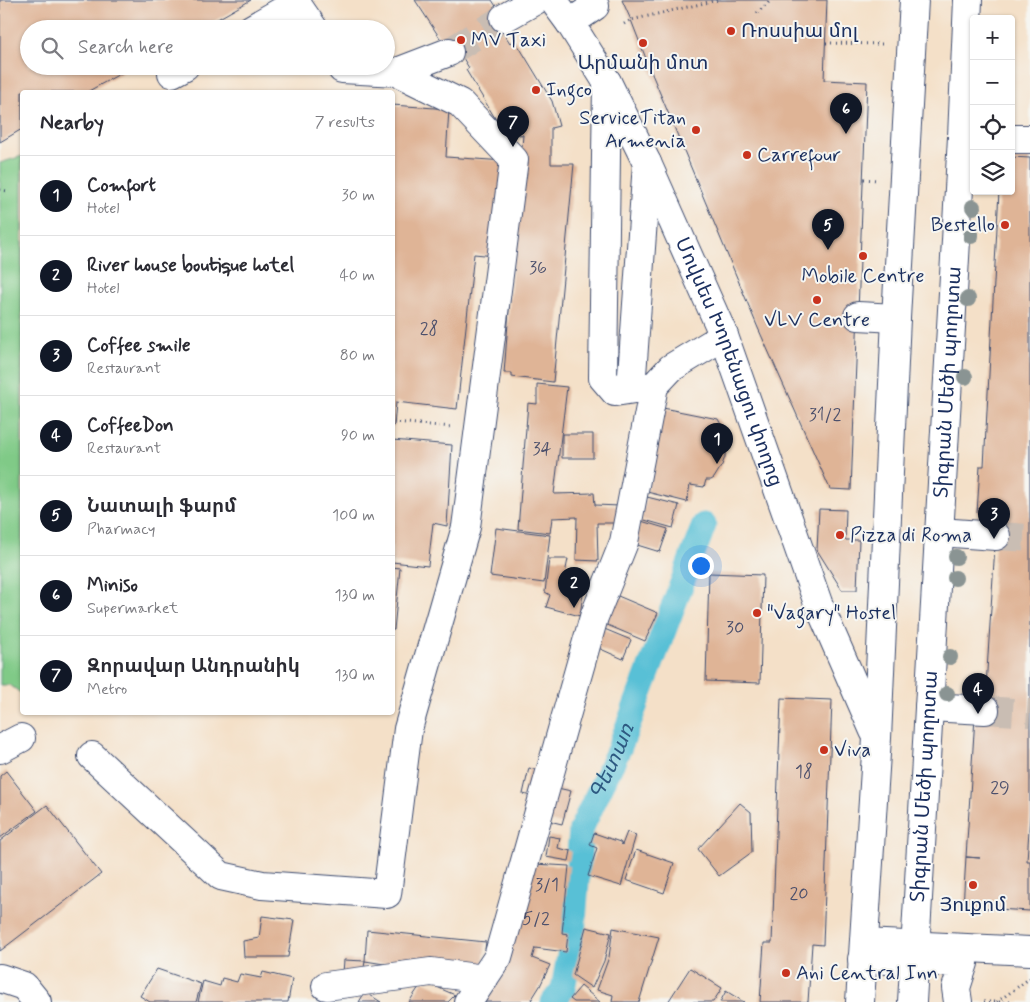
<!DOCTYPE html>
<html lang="en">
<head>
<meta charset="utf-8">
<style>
	:root { --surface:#fff; --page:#f7f7f7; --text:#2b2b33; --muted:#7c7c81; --line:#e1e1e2; --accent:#111827 }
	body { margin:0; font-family:Mynerve,"Noto Sans Armenian",sans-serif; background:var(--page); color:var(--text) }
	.controls { position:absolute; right:15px; top:15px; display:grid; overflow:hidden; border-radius:5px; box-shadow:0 1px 4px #0004 }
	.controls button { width:45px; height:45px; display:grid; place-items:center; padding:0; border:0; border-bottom:1px solid var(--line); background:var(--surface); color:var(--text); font:25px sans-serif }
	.you { position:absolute; left:700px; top:565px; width:18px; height:18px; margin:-12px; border:4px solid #fff; border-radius:50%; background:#1a73e8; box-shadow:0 0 0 8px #1a73e833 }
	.badge { display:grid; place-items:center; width:32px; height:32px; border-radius:50%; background:var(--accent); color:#fff; font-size:16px; font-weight:700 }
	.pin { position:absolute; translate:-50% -41px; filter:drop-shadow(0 1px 2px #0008) }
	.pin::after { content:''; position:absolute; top:26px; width:18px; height:15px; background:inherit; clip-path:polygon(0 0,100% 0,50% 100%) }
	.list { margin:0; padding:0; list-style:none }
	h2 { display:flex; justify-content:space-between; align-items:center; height:65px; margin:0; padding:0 20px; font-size:21px }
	h2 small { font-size:16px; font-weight:400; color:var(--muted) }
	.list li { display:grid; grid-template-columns:32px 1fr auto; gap:15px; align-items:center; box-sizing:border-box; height:80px; padding:0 20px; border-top:1px solid var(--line) }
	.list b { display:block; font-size:19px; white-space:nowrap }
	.list p { margin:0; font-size:16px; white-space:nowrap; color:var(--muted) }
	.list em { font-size:16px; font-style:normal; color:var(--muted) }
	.icon { flex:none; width:28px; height:28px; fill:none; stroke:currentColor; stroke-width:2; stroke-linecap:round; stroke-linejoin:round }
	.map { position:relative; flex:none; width:1030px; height:1002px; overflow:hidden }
	.search { position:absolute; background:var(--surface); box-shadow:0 1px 4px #0004; left:20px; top:20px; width:375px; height:55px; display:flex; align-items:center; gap:12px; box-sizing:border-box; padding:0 18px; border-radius:28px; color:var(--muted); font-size:19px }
	.panel { position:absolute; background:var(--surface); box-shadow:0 1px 4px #0004; left:20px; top:90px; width:375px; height:625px; border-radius:5px }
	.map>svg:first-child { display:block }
</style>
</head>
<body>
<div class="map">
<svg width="1030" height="1002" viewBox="0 0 1030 1002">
	<rect width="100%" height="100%" fill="#f6f6f2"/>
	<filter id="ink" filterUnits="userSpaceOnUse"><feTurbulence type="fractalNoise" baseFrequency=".02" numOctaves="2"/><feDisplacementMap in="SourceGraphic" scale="10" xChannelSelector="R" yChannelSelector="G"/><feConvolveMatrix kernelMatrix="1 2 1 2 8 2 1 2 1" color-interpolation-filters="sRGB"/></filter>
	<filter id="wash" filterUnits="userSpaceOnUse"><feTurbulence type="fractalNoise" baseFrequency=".0096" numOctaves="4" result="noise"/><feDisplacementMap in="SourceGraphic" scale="20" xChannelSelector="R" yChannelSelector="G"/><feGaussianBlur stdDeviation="1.12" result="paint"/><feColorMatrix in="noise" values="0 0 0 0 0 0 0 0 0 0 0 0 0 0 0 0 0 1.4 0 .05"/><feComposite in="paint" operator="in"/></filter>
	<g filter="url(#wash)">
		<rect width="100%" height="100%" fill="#f4e0c8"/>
		<path fill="#80ca87" stroke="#4e7c72" d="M22,156V694L10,685H0V163Z"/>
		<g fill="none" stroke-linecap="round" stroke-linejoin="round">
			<path stroke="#59c0d6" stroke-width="25" id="s1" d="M553,1002L563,989L573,934L581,829L619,749L704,525"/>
		</g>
		<g id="blocks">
			<path fill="#dfb496" d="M0,0H251L200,29H29V66H134L87,92H22V129L0,142Z
				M415,0H492L508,25L501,29L510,43L515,40L552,101L559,126L551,128V164H574L553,382L512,377V373H504L523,135L504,133L466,70L469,68L460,53L453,58Z
				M622,0H827L824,80L867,82L851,490L830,489L758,328L652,74L631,20Z
				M392,105L449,109L446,157L505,161L495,256L474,254L457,409L396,402L394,426H392Z
				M1011,157L1030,158V814L1027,861H1030V911L963,907L966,857L980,858L966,857L975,717L984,718L997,514L977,513L980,466H984L999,191H1011Z
				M537,384L567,387L554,494L594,493L595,505L620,506L616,523H597L598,561L576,560L577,517L552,518L550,533L518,529L528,403L537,404Z
				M663,408L718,419L724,430L725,447V457L722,465L714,478L711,480H706L704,487L690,485L687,502L647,492Z
				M562,434H593V458H562Z
				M392,440L452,445L447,526L433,523L428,566L392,562Z
				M647,497L679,505L673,528L641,519Z
				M819,509L846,510L845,540H859L857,590H842L817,550Z
				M641,521L668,529L660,552L634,544Z
				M496,528L550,535L544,583L490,576Z
				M549,559H568L565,574L585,576L580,616L546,607L550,595L545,592Z
				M392,567L400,568L394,630H392Z
				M709,573L763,575L760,683L706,681Z
				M618,596L658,613L645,641L605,624Z
				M602,628L631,640L623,659L594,646Z
				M781,698L832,700L823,945L812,944L808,1002H760L764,943H772Z
				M529,768L541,771L535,797L523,794Z
				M6,771L37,811L0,838V776Z
				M553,787L571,791L562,824L545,820Z
				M740,803L751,812L752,852L719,876L698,849Z
				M47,805L101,874L0,951V841Z
				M627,832L636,835L621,886L588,876L597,848L590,845L594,833L620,842L622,845Z
				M549,836L560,838L558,848L571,851L569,861L546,857Z
				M636,850L674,863L664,893L626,880Z
				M534,864L569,866L562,933L568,934L566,952L535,948L532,958L550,965L540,986L530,1002H479Z
				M262,916L294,920L288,957H244L243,941L259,938Z
				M586,927L611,933L604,961L592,988L573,975Z
				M613,928L659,937L639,1002H612L613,995L597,990L609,957Z
				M367,930L486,942L482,972L417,969L365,961Z
				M344,960L365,961L363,974L343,973Z
				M690,968L722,988L713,1002H668Z
				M157,969L201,984L196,1002H150L140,996Z
				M263,972L292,979L288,1002H198L203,981L220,986L222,978L237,982L240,974L261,978Z
				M423,981L455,995L448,1002H409Z
				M581,986L600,1002H574L570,999Z
				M726,991L744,1002H720Z
				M365,992L381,1002H359Z"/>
		</g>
	</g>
	<g filter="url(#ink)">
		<use href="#blocks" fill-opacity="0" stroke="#3c4a6e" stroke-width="1"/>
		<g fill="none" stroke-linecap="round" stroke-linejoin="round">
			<path stroke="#c9bdb3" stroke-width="28" stroke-dasharray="28 14" stroke-linecap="butt" d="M449,52L504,18
				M996,536L1030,538
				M985,710L1030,713"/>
			<defs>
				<path id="minor" d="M504,18L536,0
					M570,23L595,6L591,0
					M251,29L296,3L314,29
					M341,66L342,69L397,72L449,52
					M172,73L185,66
					M607,82L603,378L615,392L654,386
					M1011,139H1030
					M858,316L896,318
					M631,389L647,163
					M939,532L996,536
					M929,707L985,710
					M0,749L21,738
					M92,756L221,876L262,885L387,894L408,729L466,527L514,160L460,103L397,72
					M864,943L1030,951
					M0,978L24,986L37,1002
					M326,986L431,972L484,979
					M468,1002L498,957L573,691L594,617L624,542L654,386L671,368L724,336"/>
				<g id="major">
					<path id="s2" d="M553,0L570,23L607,82L647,163L724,336L818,603L874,731"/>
					<path d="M862,959L964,963L956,988L958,1002"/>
					<path d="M860,1002L877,738L896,318L914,0"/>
					<path id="s3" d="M912,1002L962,137L968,0"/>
				</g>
			</defs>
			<use href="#minor" stroke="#3c4a6e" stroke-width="30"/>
			<use href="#major" stroke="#3c4a6e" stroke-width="30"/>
			<path stroke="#3c4a6e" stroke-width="3" stroke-dasharray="1 4" stroke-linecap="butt" d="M757,13L771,0
				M624,24L631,20L718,0
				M826,43L883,44
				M864,179L877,180
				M0,190L8,191
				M394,422L453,427
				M984,1002H1012
				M997,1002L1030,978"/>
			<use href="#minor" stroke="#fff" stroke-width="28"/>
			<use href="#major" stroke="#fff" stroke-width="28"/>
		</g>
		<g fill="#8a9493">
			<circle cx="973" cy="207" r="8"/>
			<circle cx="971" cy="236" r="8"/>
			<circle cx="968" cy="299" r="8"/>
			<circle cx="965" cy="377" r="8"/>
			<circle cx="956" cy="557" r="8"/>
			<circle cx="955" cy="578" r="8"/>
			<circle cx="950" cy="657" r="8"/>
			<circle cx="947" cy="694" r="8"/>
		</g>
	</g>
	<g fill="#c8321e" stroke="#f6f6f2" stroke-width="2">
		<circle cx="731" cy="31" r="5"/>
		<circle cx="461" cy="40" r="5"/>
		<circle cx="643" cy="43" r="5"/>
		<circle cx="536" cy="90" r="5"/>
		<circle cx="696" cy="130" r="5"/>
		<circle cx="747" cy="155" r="5"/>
		<circle cx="1005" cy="225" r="5"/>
		<circle cx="863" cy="256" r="5"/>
		<circle cx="817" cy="300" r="5"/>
		<circle cx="840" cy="535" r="5"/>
		<circle cx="757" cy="613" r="5"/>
		<circle cx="824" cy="750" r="5"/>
		<circle cx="973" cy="885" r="5"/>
		<circle cx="786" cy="973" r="5"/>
	</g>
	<g text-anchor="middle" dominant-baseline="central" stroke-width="4" stroke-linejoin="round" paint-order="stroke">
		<g font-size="18" fill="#4c506c">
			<text x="538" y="268">36</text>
			<text x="429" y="329">28</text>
			<text x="825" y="415">31/2</text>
			<text x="542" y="449">34</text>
			<text x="735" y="628">30</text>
			<text x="804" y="772">18</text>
			<text x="1000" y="788">29</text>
			<text x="547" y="885">3/1</text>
			<text x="799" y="894">20</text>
			<text x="536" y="919">5/2</text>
		</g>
		<g font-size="20" fill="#1b2f5e" stroke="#f6f6f2" text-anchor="start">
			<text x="741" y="31">Ռոսսիա մոլ</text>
			<text x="471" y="40">MV Taxi</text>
			<text x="643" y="63" text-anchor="middle">Արմանի մոտ</text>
			<text x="546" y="90">Ingco</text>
			<text x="686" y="118" text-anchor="end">ServiceTitan<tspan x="686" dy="23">Armenia</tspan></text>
			<text x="757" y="155">Carrefour</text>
			<text x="995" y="225" text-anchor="end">Bestello</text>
			<text x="863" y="276" text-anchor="middle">Mobile Centre</text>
			<text x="817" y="320" text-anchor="middle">VLV Centre</text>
			<text x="850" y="535">Pizza di Roma</text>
			<text x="767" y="613">"Vagary" Hostel</text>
			<text x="834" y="750">Viva</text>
			<text x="973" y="905" text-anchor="middle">Յուքոմ</text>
			<text x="796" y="973">Ani Central Inn</text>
		</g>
		<g font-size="20" fill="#1b2f5e" stroke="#f6f6f2">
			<text stroke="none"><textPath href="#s2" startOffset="404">Մովսես Խորենացու փողոց</textPath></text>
			<text stroke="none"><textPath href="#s3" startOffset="621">Տիգրան Մեծի պողոտա</textPath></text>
			<text stroke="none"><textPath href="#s3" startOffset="216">Տիգրան Մեծի պողոտա</textPath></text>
		</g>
		<g font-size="21" font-style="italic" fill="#2e5a82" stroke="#f6f6f2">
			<text stroke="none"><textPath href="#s1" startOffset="252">Գետառ</textPath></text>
		</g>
	</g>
</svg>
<div class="controls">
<button>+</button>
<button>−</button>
<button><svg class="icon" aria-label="locate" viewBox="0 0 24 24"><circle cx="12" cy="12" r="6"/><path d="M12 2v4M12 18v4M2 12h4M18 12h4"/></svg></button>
<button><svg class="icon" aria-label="layers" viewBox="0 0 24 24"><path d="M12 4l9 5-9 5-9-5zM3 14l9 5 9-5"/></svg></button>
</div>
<div class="you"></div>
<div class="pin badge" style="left:717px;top:464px">1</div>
<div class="pin badge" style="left:574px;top:608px">2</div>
<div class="pin badge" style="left:994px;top:539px">3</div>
<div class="pin badge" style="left:978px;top:714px">4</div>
<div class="pin badge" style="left:828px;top:250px">5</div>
<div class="pin badge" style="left:846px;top:134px">6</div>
<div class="pin badge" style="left:513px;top:147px">7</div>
<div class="search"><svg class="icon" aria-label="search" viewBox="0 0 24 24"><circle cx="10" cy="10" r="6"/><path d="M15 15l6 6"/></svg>Search here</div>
<section class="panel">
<h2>Nearby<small>7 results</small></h2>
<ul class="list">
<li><span class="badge">1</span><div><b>Comfort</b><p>Hotel</p></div><em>30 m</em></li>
<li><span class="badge">2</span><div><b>River house boutique hotel</b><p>Hotel</p></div><em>40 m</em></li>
<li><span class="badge">3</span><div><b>Coffee smile</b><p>Restaurant</p></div><em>80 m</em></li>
<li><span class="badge">4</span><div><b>CoffeeDon</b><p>Restaurant</p></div><em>90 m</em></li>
<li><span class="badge">5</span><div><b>Նատալի ֆարմ</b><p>Pharmacy</p></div><em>100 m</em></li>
<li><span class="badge">6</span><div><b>Miniso</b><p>Supermarket</p></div><em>130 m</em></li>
<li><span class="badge">7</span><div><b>Զորավար Անդրանիկ</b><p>Metro</p></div><em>130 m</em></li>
</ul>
</section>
</div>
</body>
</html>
